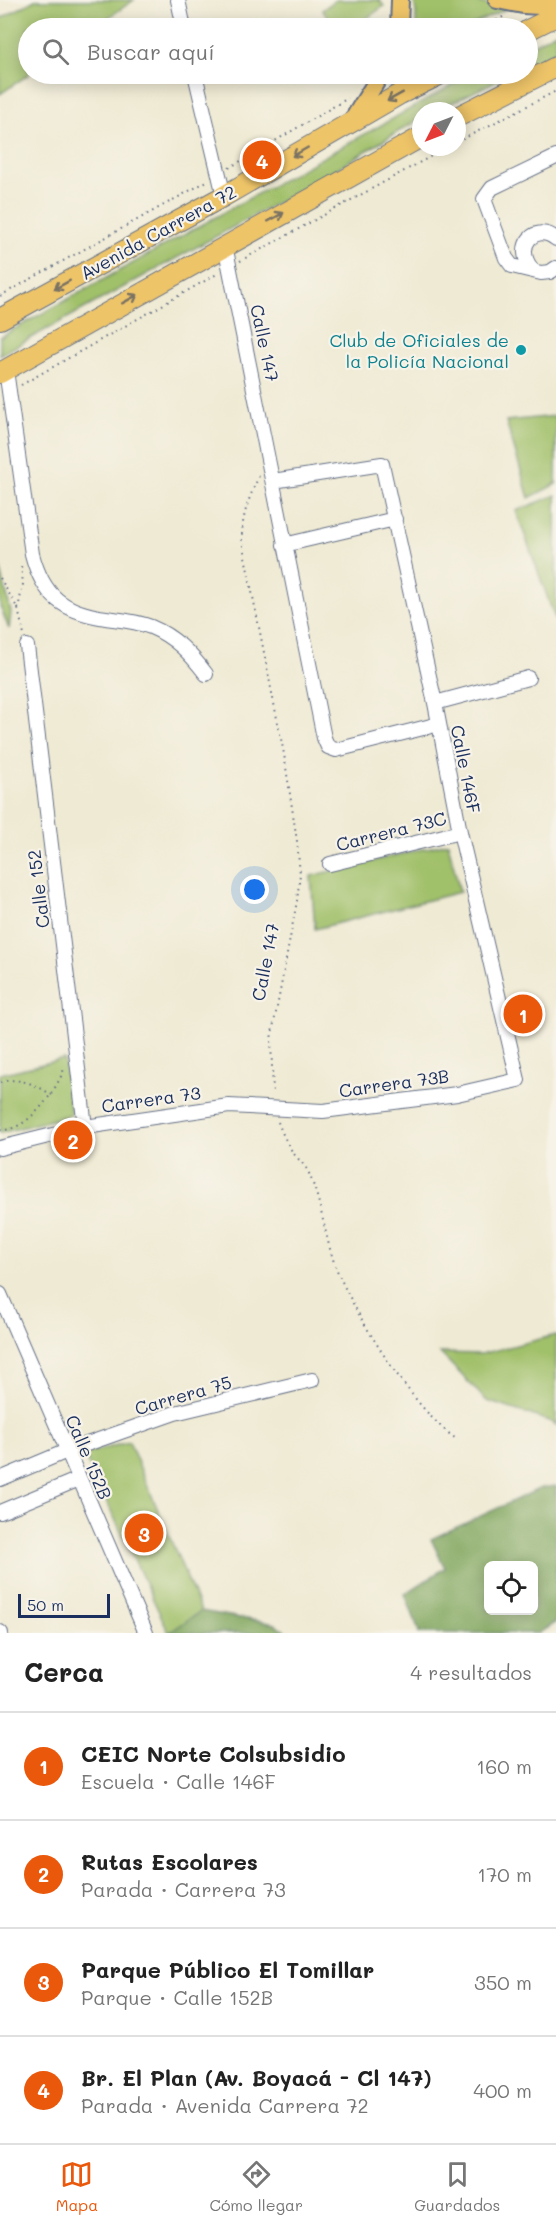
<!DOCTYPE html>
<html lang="es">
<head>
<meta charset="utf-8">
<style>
	:root { --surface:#fff; --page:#f2f2f2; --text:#222; --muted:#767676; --line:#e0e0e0; --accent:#ea580c }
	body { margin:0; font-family:Mali,sans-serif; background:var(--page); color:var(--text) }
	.controls { position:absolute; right:18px; bottom:18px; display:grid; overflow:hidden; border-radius:9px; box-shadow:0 3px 15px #0003 }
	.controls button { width:54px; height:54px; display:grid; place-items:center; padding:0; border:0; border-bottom:2px solid var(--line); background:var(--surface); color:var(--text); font:30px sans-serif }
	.compass { position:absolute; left:412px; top:102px; width:54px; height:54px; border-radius:50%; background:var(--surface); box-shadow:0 3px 15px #0003; rotate:228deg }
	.scale { position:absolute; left:18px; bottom:15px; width:92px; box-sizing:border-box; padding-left:6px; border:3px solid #1b2f5e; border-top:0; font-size:16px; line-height:21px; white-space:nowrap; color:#1b2f5e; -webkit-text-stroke:4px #f7f3e8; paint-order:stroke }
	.you { position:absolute; left:255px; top:890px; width:21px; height:21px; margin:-15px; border:4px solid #fff; border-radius:50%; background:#1a73e8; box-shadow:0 0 0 9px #1a73e833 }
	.badge { display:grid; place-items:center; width:39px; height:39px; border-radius:50%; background:var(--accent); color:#fff; font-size:20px; font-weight:700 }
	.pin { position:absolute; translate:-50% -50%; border:3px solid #fff; box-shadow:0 2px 6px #0006 }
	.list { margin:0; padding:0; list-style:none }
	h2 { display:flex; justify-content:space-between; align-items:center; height:78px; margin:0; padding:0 24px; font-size:26px }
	h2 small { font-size:20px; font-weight:400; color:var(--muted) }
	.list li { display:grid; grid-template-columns:39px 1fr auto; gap:18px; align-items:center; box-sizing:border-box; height:108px; padding:0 24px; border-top:2px solid var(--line) }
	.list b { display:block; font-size:22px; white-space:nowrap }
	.list p { margin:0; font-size:20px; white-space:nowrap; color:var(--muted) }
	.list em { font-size:20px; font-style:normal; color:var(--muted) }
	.icon { flex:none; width:33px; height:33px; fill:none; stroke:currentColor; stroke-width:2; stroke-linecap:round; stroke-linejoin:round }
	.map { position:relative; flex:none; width:556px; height:1633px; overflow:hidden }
	.search { position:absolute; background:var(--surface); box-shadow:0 3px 15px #0003; left:18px; right:18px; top:18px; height:66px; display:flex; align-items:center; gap:15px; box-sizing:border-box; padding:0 21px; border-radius:33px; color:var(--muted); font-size:22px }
	.sheet { height:510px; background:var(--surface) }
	nav { display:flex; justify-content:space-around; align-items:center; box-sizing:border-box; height:84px; border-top:2px solid var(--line); background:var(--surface); font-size:16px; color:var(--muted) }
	nav a { display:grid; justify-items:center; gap:3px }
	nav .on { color:var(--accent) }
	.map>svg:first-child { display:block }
</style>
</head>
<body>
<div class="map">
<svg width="556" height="1633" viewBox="0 0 556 1633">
	<rect width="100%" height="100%" fill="#f7f3e8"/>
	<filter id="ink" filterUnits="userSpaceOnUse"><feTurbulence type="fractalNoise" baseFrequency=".0167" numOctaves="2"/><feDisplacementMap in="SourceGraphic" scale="12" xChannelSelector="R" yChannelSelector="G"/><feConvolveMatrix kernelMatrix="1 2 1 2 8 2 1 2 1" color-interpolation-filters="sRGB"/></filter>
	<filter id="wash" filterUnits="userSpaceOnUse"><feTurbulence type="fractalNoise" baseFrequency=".008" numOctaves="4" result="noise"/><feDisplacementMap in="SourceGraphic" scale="24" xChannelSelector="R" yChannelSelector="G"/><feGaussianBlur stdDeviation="1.35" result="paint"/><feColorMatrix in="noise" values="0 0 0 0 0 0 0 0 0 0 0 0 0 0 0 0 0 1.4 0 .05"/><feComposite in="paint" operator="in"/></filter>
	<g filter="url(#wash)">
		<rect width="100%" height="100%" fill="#efead3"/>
		<path fill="#a0c069" stroke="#5e7864" stroke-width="1.5" d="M35,0H134L93,28H28L29,74L0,94V19Z
			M336,0H379L384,6L353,28H336L322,10Z
			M414,0H469L506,9L466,28H416V12Z
			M556,32V51L528,65V47Z
			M473,74H510L435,111H421V118L306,187L0,355V337Z
			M556,416V484L529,498L506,421Z
			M556,495V621L516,511Z
			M0,567L11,612L9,629L0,606Z
			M448,843L460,892L315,929L311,876Z
			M64,1059L71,1115L0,1133V1074Z
			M556,1335V1425L550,1421L487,1401L440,1353L481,1354Z
			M129,1442L201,1611L169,1633L84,1454Z"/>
		<path fill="#80a65d" stroke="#4e6a5e" stroke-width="1.5" fill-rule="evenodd" d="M556,1486V1622L539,1633H418L419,1631L405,1594L445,1568L431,1539L541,1488ZM488,1566H534V1610H488Z
			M201,1611L275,1624L288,1633H169Z"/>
	</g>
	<g filter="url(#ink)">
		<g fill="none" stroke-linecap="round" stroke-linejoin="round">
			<defs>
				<path id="minor" d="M178,0L184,28
					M195,74L224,196
					M556,157L492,188L484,199L506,258L512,266L541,273L550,272L556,268
					M225,245C259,409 290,574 324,738L328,747L336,750L439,724
					M532,269C513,246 536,222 556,239
					M6,370L32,554C43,596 63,612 106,618C121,620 136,621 151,627C175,637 191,654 206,674
					M284,545L395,519
					M27,646L85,1127
					M435,703L528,678
					M330,864L460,832
					M0,1148L85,1127L229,1106L323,1111L457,1094L518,1080L460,832L435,703L382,464L273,481
					M0,1294L146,1633
					M0,1479L67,1451L175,1413L312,1380
					M0,1512L79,1479
					M0,1632L1,1633"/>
				<path id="major" d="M497,0L523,5L556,7
					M399,28L400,0
					M352,121L381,74"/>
				<path id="highway" d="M528,30L556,16
					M457,117L556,67
					M0,319L224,196L400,94L441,74
					M0,373L421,137"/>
			</defs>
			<use href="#minor" stroke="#657087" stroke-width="16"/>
			<use href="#major" stroke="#657087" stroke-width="20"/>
			<use href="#highway" stroke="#657087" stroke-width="22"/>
			<path stroke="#657087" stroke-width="2" stroke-dasharray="1.5 4.5" stroke-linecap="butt" d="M480,28L503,17
				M457,142L556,91
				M229,168L348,98
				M240,261L448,147
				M0,296L209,180
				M21,385L217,274
				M259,476C249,498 241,517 242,541L284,754L297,841L300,874L297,901L271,1039L273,1095
				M0,578L18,609L24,635
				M18,609L23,584L21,565
				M0,1082C20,1077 35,1084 52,1095
				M278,1122C282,1133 287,1144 294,1154C300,1161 307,1167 310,1176C322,1205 325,1238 336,1268C355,1315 414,1410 455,1438
				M0,1130C27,1132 56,1092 64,1069"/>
			<use href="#minor" stroke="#fff" stroke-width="14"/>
			<use href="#major" stroke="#eec469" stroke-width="16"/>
			<use href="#highway" stroke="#eec469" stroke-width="20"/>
		</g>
		<defs><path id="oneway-shaft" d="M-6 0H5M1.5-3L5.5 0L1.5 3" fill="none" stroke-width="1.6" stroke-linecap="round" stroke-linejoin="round" transform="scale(1.5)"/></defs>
		<g stroke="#7a7263">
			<use href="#oneway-shaft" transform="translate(395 97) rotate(151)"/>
			<use href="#oneway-shaft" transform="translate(300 152) rotate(150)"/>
			<use href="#oneway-shaft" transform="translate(276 217) rotate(-29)"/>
			<use href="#oneway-shaft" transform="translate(62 285) rotate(151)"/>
			<use href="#oneway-shaft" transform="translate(130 299) rotate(-29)"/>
		</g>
	</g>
	<circle fill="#0f9aa8" stroke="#f7f3e8" stroke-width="2" cx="521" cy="350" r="6"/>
	<g text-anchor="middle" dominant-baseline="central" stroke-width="4.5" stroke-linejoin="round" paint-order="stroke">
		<g font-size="18" fill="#1b2f5e" stroke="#f7f3e8">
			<text transform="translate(158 232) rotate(-29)">Avenida Carrera 72</text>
			<text transform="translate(265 343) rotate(78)">Calle 147</text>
			<text transform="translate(466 769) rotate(79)">Calle 146F</text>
			<text transform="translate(391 831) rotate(-14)">Carrera 73C</text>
			<text transform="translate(38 889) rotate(-97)">Calle 152</text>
			<text transform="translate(265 962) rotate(-79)">Calle 147</text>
			<text transform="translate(394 1083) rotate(-8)">Carrera 73B</text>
			<text transform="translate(151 1099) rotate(-8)">Carrera 73</text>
			<text transform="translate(183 1395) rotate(-16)">Carrera 75</text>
			<text transform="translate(89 1457) rotate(67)">Calle 152B</text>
		</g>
		<g font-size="18" fill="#0d838f" stroke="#f7f3e8" text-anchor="end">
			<text x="509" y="340">Club de Oficiales de<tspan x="509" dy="21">la Policía Nacional</tspan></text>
		</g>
	</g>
</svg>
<div class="controls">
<button><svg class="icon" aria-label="locate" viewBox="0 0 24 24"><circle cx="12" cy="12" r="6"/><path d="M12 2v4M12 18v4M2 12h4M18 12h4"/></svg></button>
</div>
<svg class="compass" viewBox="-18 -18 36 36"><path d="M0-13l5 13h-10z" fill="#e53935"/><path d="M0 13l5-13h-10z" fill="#767676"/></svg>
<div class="scale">50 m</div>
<div class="you"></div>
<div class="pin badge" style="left:523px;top:1014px">1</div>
<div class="pin badge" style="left:73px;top:1140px">2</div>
<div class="pin badge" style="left:144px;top:1533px">3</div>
<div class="pin badge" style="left:262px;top:160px">4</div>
<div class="search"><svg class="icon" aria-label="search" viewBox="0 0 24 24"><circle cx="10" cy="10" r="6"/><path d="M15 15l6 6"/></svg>Buscar aquí</div>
</div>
<section class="sheet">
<h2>Cerca<small>4 resultados</small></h2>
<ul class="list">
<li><span class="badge">1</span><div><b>CEIC Norte Colsubsidio</b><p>Escuela · Calle 146F</p></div><em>160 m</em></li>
<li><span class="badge">2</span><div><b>Rutas Escolares</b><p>Parada · Carrera 73</p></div><em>170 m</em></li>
<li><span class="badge">3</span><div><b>Parque Público El Tomillar</b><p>Parque · Calle 152B</p></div><em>350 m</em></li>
<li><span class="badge">4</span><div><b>Br. El Plan (Av. Boyacá - Cl 147)</b><p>Parada · Avenida Carrera 72</p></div><em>400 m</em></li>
</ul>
</section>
<nav>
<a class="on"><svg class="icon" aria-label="map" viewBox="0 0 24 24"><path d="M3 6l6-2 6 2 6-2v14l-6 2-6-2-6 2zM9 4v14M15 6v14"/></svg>Mapa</a>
<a><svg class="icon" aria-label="directions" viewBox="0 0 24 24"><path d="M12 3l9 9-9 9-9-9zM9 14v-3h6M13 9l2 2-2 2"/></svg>Cómo llegar</a>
<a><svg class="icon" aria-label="saved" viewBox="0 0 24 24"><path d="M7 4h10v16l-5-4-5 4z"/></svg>Guardados</a>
</nav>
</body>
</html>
